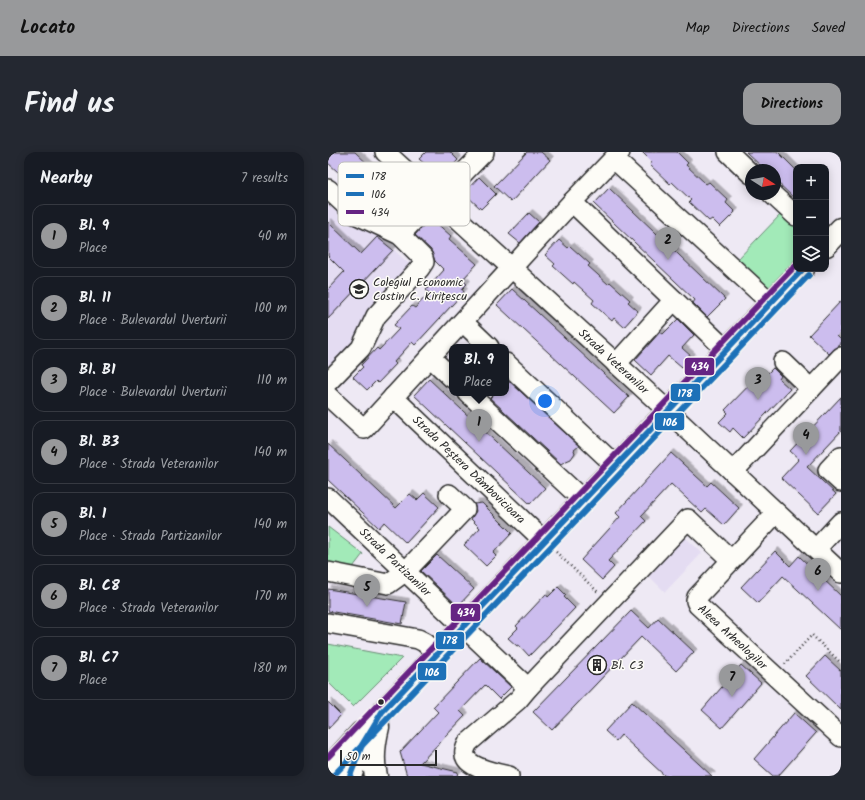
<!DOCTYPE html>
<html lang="en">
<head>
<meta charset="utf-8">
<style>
	:root { --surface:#171b24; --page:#242831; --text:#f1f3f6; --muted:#9ea1a6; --line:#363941; --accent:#98999b }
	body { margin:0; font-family:Kalam,sans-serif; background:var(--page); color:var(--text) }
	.controls { position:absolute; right:12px; top:12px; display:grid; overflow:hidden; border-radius:8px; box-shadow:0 2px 10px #0003 }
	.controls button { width:36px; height:36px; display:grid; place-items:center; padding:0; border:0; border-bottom:1px solid var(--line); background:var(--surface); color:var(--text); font:20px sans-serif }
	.compass { position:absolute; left:417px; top:12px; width:36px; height:36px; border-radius:50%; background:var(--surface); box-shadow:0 2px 10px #0003; rotate:101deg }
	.scale { position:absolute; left:12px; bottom:10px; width:97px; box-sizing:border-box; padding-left:4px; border:2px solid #2b2b2b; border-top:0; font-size:11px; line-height:14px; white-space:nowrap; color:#2b2b2b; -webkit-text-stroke:3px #fdfcf7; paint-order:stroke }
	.you { position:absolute; left:217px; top:249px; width:14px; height:14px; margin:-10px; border:3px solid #fff; border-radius:50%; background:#1a73e8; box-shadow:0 0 0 6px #1a73e833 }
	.badge { display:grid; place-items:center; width:26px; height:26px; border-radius:50%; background:var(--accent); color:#111; font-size:13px; font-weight:700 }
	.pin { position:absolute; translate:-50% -33px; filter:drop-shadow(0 1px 2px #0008) }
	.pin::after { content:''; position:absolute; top:21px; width:14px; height:12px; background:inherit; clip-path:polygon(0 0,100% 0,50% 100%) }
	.popup { position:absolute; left:121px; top:192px; width:60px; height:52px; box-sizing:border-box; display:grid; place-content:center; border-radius:8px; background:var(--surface); filter:drop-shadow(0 1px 3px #0005); font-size:13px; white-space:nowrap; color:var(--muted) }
	.popup b { font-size:15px; color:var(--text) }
	.popup::after { content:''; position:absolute; left:50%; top:100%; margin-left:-8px; border:8px solid transparent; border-top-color:var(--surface) }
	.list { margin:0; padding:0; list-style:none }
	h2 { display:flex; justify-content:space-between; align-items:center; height:52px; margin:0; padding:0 16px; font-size:17px }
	h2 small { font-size:13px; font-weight:400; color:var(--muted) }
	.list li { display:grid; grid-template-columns:26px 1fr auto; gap:12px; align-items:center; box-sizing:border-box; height:64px; margin:0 8px 8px; padding:0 8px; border:1px solid var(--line); border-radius:12px }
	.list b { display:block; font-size:15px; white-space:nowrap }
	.list p { margin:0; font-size:13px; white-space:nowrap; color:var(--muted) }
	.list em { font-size:13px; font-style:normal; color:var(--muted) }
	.icon { flex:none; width:22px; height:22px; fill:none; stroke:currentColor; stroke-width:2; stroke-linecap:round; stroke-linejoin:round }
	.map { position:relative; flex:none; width:513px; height:624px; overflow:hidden; border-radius:12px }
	header { display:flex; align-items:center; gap:24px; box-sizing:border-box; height:56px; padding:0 20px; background:var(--accent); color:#111 }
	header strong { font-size:19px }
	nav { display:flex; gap:22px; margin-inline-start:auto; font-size:14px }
	.intro { display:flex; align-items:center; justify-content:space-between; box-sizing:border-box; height:96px; padding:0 24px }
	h1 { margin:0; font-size:28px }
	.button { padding:10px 18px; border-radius:12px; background:var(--accent); color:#111; font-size:14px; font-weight:700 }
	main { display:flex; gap:24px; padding:0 24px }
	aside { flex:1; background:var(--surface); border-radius:12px; box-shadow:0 2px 10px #0003 }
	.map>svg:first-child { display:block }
</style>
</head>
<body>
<header>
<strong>Locato</strong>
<nav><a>Map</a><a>Directions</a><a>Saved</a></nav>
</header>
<div class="intro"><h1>Find us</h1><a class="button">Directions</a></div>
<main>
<aside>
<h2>Nearby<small>7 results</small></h2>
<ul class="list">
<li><span class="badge">1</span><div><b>Bl. 9</b><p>Place</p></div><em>40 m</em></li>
<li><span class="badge">2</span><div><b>Bl. 11</b><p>Place · Bulevardul Uverturii</p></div><em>100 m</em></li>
<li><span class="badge">3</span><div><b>Bl. B1</b><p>Place · Bulevardul Uverturii</p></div><em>110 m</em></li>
<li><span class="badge">4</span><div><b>Bl. B3</b><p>Place · Strada Veteranilor</p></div><em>140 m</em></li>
<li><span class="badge">5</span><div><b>Bl. 1</b><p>Place · Strada Partizanilor</p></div><em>140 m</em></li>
<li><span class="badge">6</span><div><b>Bl. C8</b><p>Place · Strada Veteranilor</p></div><em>170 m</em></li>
<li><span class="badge">7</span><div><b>Bl. C7</b><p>Place</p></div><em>180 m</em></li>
</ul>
</aside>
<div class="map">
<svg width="513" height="624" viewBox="0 0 513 624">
	<defs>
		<filter id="shadow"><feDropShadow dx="3.5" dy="-3.5" stdDeviation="0" flood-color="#0004"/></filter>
	</defs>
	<rect width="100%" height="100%" fill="#eee9f4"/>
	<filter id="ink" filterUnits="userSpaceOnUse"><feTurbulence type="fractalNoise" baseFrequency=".025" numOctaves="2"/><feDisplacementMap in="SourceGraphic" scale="8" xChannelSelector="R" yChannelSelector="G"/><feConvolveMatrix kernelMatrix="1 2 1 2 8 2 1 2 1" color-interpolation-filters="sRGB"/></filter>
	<g filter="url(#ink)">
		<path fill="#e4dcf2" d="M0,52L20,71L48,81L83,114L39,160L27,193L0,221Z
			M357,385L374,401L337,440L320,423Z"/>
		<path fill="#a2eab8" stroke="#668a72" d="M454,61L468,74V117L443,143L408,109Z
			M0,375L35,402L22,419L0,415Z
			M0,492L74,506L25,555L0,530Z"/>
		<path fill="#ccbdee" stroke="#2b2b2b" filter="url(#shadow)" d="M0,0H27L46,18L48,16L69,35L68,37L78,46L62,63L52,54L50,56L29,37L31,35L12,18L10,20L0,11Z
			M98,0H122L130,8L115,24L110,20L108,22L91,7Z
			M199,0H213L222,8L183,50L166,34Z
			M314,0H349L360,11L358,13L378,32L381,30L400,48L398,51L407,60L392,75L384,67L381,69L361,50L363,48L344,30L342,32L322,13L324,10Z
			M418,0H450L468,18V48L447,28V18H437Z
			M151,25L168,42L153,57L136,41Z
			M281,36L397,147L379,165L365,151L367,148L266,52Z
			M201,61L211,70L192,91L181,82Z
			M101,67L104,70L105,68L123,84L121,87L149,112L134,128L139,132L134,137L136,140L87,193L84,190L66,210L68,212L50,231L48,229L39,238L25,225L35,215L33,213L49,196L51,198L71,177L66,173L84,154L87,156L101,141L98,138L116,118L107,109L103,98L87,83Z
			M0,70L33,102L49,85L65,98L0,167V137L16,120L0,104Z
			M231,88L240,96L242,94L262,112L260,114L280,132L282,130L302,148L300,150L310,159L296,175L286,166L284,169L264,151L266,148L246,130L245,132L225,114L227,112L217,103Z
			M184,137L301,245L286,261L169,153Z
			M513,149V180L509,184L513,188V192L501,202L481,183Z
			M350,167L366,183L354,196L364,205L354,216L340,204L323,223L307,208L332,180L335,182Z
			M445,216L453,224L451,227L462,237L415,286L405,276L402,280L391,270L400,261L397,258L433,221L437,224Z
			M178,226L251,294L246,298L247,301L243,307L236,310L233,312L162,246L167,241H178Z
			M101,227L217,336L202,352L86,243Z
			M513,245V279L479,315L508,342L490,361L453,326L471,307L462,299Z
			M0,292L68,356L82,342L89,348L96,341L111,355L78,391L56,370L51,376L0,328Z
			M343,301L379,334L383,330L411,356L396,373L378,357L374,361L343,332L313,364L318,369L280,409L286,415L274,428L253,408L292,365L288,361Z
			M154,351L184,381L165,401L168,404L158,414L136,393L152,376L143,367L148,359L146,352Z
			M447,399L462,414L471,404L513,444V478L455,424L430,451L413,435Z
			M109,403L146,437L130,454L93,419Z
			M230,435L238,443L236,445L247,456L201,504L191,493L189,494L180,486L190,476L188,474L218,442L220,445Z
			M0,437L78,450L74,472L0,459Z
			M303,459L321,476L330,466L366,500L348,519L313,485L224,578L205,560Z
			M497,504L513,519V558L478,524Z
			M152,506L183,535L171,547L157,533L132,559L137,564L92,611L130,620L129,624H79L72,600L110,560L105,555Z
			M413,513L433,531L394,576L374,558Z
			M0,550L13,563L0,577Z
			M304,550L384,624H337L293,583L288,589L277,579Z
			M466,561L488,581L450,624H445L426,607Z"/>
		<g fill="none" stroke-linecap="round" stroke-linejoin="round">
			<defs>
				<g id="minor">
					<path id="s1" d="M57,0L340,259L513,421"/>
					<path d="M400,0L423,22"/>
					<path d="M286,7L443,151"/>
					<path d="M0,37L27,62L72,83L95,106L96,110L92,116L48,164L33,196L0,230"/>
					<path d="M444,42L468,64"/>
					<path d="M244,50L398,198"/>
					<path d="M72,83L99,54L109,48L156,0"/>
					<path d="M135,170L161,195"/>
					<path d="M102,205L124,226"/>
					<path d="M455,210L483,237"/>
					<path d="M178,211L288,314"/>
					<path d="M288,212L346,148"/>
					<path d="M140,241L255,348"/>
					<path d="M0,244L36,277L244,50L292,0"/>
					<path id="s2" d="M65,245L216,389"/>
					<path d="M513,304L500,318L513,330"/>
					<path d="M405,320L513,205"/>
					<path id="s3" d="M0,346L200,536"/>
					<path id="s4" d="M448,361L369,445L368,449L370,453L513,585"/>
					<path d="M488,397L513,370"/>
					<path d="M0,420L60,432L78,419L137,357L121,342"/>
					<path d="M0,471L90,487L96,490L109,501"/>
					<path d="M181,624C170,622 143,616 138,606C135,601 138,595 140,591L190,548L200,536L360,367L403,408"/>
				</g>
				<path id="major" d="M498,93L513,77
					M0,617L33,581
					M22,624L34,593L54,560L475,117
					M48,624C44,608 46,591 50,575"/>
			</defs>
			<use href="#minor" stroke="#2b2b2b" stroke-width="22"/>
			<use href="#major" stroke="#2b2b2b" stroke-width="25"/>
			<path stroke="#2b2b2b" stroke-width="2.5" stroke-dasharray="1 3" stroke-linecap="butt" d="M228,400L271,441
				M457,512L484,483L513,511"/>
			<use href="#minor" stroke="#fdfcf7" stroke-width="19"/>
			<use href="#major" stroke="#fdfcf7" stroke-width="22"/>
			<defs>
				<path id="bus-1" d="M22,624L34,593L54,560L475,117"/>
				<path id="bus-2" d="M6,623L481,123"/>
				<path id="bus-3" d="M0,605L468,113"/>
			</defs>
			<use href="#bus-1" stroke="#fdfcf7" stroke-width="9"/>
			<use href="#bus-2" stroke="#fdfcf7" stroke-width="9"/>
			<use href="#bus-3" stroke="#fdfcf7" stroke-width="9"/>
			<use href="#bus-1" stroke="#1d71b8" stroke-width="6"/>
			<use href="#bus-2" stroke="#1d71b8" stroke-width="6"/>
			<use href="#bus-3" stroke="#662483" stroke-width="6"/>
		</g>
	</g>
	<defs>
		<symbol id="school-ring" viewBox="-11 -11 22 22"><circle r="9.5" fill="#fdfcf7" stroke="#2b2b2b" stroke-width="1.5"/><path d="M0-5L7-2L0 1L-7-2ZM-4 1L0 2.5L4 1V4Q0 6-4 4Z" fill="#2b2b2b"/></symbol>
		<symbol id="building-ring" viewBox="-11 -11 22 22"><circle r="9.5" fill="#fdfcf7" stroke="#2b2b2b" stroke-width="1.5"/><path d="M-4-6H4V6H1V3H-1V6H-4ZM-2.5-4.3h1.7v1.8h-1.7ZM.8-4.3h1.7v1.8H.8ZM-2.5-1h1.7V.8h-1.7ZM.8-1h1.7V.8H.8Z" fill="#2b2b2b"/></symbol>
	</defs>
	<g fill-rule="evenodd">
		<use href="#school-ring" x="20" y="126" width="22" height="22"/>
		<use href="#building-ring" x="258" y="502" width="22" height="22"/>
	</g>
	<circle fill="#2b2b2b" stroke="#fdfcf7" stroke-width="1.5" cx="53" cy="550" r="3.5"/>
	<g text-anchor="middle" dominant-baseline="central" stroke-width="3" stroke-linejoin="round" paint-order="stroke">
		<g font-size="12" fill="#2b2b2b" stroke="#fdfcf7" text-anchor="start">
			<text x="45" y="130">Colegiul Economic<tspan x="45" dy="14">Costin C. Kirițescu</tspan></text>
			<text x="283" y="513">Bl. C3</text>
		</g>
		<g font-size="12" fill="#2b2b2b" stroke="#fdfcf7">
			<text stroke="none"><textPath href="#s1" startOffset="310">Strada Veteranilor</textPath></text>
			<text stroke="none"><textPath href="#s2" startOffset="105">Strada Peștera Dâmbovicioara</textPath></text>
			<text stroke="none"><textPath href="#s3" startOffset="93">Strada Partizanilor</textPath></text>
			<text stroke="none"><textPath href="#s4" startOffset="171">Aleea Arheologilor</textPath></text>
		</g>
	</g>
	<rect x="10" y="10" width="132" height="64" rx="6" fill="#fdfcf7" stroke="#bebdba" stroke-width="1"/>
	<rect x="18" y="22" width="18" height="4" fill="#1d71b8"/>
	<rect x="18" y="40" width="18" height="4" fill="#1d71b8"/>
	<rect x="18" y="58" width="18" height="4" fill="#662483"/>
	<g font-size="11" fill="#2b2b2b">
		<text x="43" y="28">178</text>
		<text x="43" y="46">106</text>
		<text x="43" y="64">434</text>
	</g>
	<g stroke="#fdfcf7" stroke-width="1.5">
		<rect x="356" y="205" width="31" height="19" rx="4" fill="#662483"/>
		<rect x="342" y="231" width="31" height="19" rx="4" fill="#1d71b8"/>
		<rect x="326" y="260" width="31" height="19" rx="4" fill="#1d71b8"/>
		<rect x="122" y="451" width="31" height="19" rx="4" fill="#662483"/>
		<rect x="107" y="479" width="30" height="19" rx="4" fill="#1d71b8"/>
		<rect x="89" y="510" width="30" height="19" rx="4" fill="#1d71b8"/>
	</g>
	<g font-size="11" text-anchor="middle" font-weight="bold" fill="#fff">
		<text x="372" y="218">434</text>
		<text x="357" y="245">178</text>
		<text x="342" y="274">106</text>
		<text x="138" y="464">434</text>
		<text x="122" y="492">178</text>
		<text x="104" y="524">106</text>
	</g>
</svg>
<div class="controls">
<button>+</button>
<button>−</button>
<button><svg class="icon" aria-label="layers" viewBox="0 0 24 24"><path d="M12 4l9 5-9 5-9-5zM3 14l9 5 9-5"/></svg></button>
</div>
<svg class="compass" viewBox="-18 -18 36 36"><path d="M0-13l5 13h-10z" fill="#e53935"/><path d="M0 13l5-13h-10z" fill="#9ea1a6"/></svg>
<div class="scale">50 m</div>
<div class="you"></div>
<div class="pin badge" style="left:151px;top:290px">1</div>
<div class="popup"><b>Bl. 9</b>Place</div>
<div class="pin badge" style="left:340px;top:108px">2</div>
<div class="pin badge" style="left:430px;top:248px">3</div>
<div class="pin badge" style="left:478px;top:303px">4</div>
<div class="pin badge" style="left:39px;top:455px">5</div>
<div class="pin badge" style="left:490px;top:439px">6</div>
<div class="pin badge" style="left:404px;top:545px">7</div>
</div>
</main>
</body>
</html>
